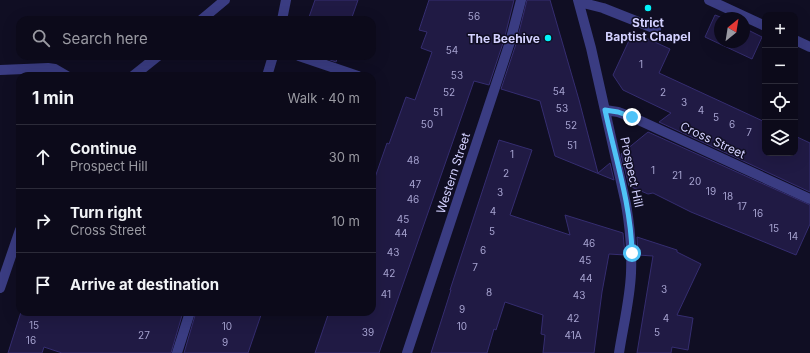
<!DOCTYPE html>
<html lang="en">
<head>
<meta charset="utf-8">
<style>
	:root { --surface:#0c0a1a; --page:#151323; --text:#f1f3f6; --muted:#9a9aa2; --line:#2c2b39 }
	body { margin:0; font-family:Inter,sans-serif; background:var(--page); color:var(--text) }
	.controls { position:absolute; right:12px; top:12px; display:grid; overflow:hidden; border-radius:8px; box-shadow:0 4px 16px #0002 }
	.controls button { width:36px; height:36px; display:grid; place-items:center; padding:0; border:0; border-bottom:1px solid var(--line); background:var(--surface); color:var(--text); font:20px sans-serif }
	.compass { position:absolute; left:714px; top:12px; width:36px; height:36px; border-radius:50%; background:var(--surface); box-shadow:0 4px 16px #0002; rotate:30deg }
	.stop { position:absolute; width:12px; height:12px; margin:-9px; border:3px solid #4fc3f7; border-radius:50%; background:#fff }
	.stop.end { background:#4fc3f7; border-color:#fff; box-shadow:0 1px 4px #0008 }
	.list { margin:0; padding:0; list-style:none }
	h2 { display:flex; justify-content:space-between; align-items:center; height:52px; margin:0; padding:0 16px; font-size:17px }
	h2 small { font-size:13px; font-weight:400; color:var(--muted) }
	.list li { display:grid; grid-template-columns:26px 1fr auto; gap:12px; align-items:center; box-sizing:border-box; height:64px; padding:0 16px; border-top:1px solid var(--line) }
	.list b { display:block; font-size:15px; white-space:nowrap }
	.list p { margin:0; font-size:13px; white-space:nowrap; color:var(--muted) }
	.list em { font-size:13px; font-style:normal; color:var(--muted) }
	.icon { flex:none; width:22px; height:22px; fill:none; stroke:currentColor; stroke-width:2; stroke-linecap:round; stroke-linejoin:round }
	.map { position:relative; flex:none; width:810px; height:353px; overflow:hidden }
	.search { position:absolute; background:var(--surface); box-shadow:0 4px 16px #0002; left:16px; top:16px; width:360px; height:44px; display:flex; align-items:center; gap:10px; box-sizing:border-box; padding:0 14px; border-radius:12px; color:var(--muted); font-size:15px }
	.panel { position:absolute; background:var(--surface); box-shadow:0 4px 16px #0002; left:16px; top:72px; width:360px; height:244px; border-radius:12px }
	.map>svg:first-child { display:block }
</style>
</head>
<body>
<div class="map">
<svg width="810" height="353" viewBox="0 0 810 353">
	<rect width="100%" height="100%" fill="#100e23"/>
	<path fill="#201a44" stroke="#352d70" d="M315,0H358L351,20H308Z
		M429,0H514L504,40L489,85L474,81L379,353H315L329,312H372V186L387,143L389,144L406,97L415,100L432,52L421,48L427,32L419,30Z
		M527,0H550L579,100L598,173L610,163L614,180L555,156L540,101L501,89L516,44Z
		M715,15L723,18H720V42H744V28L762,37L752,59L705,37Z
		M633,32L670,49L659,73L765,122V153H795V136L810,143V192L659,122L671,113L623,90L613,75Z
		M319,56H338L336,62Z
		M648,132L810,205V224L796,255L691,212L653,193L648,194L629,186L621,154Z
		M499,140L532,150L510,215L570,235L565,215L623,233L625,255L609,254L602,292L594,353H543L545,335L541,334L543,315L505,302L496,330L494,329L487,353H431L451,290H450Z
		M637,237L677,250V252L701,264L677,315L693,318L688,350L672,347L671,353H637L653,256L638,255Z
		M21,312H183L171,353H62L44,347L42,353H8Z
		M196,312H262L248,353H184Z"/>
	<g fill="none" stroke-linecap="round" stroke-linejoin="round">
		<path stroke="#3a3c82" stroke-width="10" d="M578,0L591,48L626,204C630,227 632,249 631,273C630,299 623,327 619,353
			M709,0L765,26
			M579,2L603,8L656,29
			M201,20L225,0
			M282,20L286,0
			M795,40L810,47
			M299,56L358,76
			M0,70L48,68L55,69L67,76
			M133,76L158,56
			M267,76L273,56
			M605,110L618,112L632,117L810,199
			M0,288L20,230
			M177,353L190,312
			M407,353L510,42L521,0"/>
	</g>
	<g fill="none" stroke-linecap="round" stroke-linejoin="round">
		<path stroke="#4fc3f7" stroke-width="5" d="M632,253C631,205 615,157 605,110L618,112L632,117"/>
	</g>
	<g fill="#02f2f9" stroke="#100e23" stroke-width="1.5">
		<circle cx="648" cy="8" r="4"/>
		<circle cx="548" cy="38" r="4"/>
	</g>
	<g text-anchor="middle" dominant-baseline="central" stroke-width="3" stroke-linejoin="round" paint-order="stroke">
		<g font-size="10" fill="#a6a3d0">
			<text x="474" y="16">56</text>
			<text x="452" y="50">54</text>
			<text x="641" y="64">1</text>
			<text x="457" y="75">53</text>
			<text x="559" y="91">54</text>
			<text x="449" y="92">52</text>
			<text x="663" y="92">2</text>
			<text x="684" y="102">3</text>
			<text x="562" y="108">53</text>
			<text x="701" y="110">4</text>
			<text x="438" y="112">51</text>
			<text x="716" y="117">5</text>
			<text x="427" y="124">50</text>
			<text x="732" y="124">6</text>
			<text x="571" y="125">52</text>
			<text x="749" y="132">7</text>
			<text x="572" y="145">51</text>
			<text x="512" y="154">1</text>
			<text x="413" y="160">48</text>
			<text x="653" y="170">1</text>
			<text x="506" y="173">2</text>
			<text x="677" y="175">21</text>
			<text x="695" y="181">20</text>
			<text x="415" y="184">47</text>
			<text x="711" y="191">19</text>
			<text x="500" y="192">3</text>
			<text x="728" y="196">18</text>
			<text x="413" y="199">46</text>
			<text x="742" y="206">17</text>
			<text x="493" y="211">4</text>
			<text x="758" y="213">16</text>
			<text x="403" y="219">45</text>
			<text x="774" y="228">15</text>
			<text x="492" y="231">5</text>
			<text x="401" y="233">44</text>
			<text x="793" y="236">14</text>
			<text x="589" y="243">46</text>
			<text x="483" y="250">6</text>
			<text x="393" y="252">43</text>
			<text x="585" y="260">45</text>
			<text x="475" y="267">7</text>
			<text x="389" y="273">42</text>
			<text x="586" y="278">44</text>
			<text x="664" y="289">3</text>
			<text x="489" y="292">8</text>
			<text x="386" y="294">41</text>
			<text x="579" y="295">43</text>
			<text x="462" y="309">9</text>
			<text x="573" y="318">42</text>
			<text x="666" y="318">4</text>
			<text x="34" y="325">15</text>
			<text x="227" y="326">10</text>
			<text x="462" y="326">10</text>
			<text x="368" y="332">39</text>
			<text x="657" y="332">5</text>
			<text x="144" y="335">27</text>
			<text x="573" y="335">41A</text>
			<text x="31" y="340">16</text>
			<text x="225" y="342">9</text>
		</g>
		<g font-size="12" font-weight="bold" fill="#d3d1ff" stroke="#100e23">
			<text x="648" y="22">Strict<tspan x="648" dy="14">Baptist Chapel</tspan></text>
			<text x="540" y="38" text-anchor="end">The Beehive</text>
		</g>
		<g font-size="12" fill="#d3d1ff" stroke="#100e23">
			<text transform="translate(713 140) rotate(25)">Cross Street</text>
			<text transform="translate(632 172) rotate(78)">Prospect Hill</text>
			<text transform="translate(453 173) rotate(-72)">Western Street</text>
		</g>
	</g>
</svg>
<div class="controls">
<button>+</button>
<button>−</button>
<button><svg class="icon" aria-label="locate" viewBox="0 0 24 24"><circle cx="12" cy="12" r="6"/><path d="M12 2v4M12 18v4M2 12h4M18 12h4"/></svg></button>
<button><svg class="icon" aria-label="layers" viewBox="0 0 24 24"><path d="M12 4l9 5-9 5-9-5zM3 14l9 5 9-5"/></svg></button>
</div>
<svg class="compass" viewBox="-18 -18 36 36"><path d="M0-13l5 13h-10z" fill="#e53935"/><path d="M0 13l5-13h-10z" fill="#9a9aa2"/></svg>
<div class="stop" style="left:632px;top:253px"></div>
<div class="stop end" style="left:632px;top:117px"></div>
<div class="search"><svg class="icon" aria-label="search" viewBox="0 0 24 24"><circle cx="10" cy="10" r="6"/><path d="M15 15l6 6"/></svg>Search here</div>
<section class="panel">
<h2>1 min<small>Walk · 40 m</small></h2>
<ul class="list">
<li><svg class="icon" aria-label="ahead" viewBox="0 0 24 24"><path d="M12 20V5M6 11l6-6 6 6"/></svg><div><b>Continue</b><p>Prospect Hill</p></div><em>30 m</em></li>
<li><svg class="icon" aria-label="right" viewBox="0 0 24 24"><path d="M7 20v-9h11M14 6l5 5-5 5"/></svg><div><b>Turn right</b><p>Cross Street</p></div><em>10 m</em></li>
<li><svg class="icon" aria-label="arrive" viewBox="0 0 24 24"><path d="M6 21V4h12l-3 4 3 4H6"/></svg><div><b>Arrive at destination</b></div></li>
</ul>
</section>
</div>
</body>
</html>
